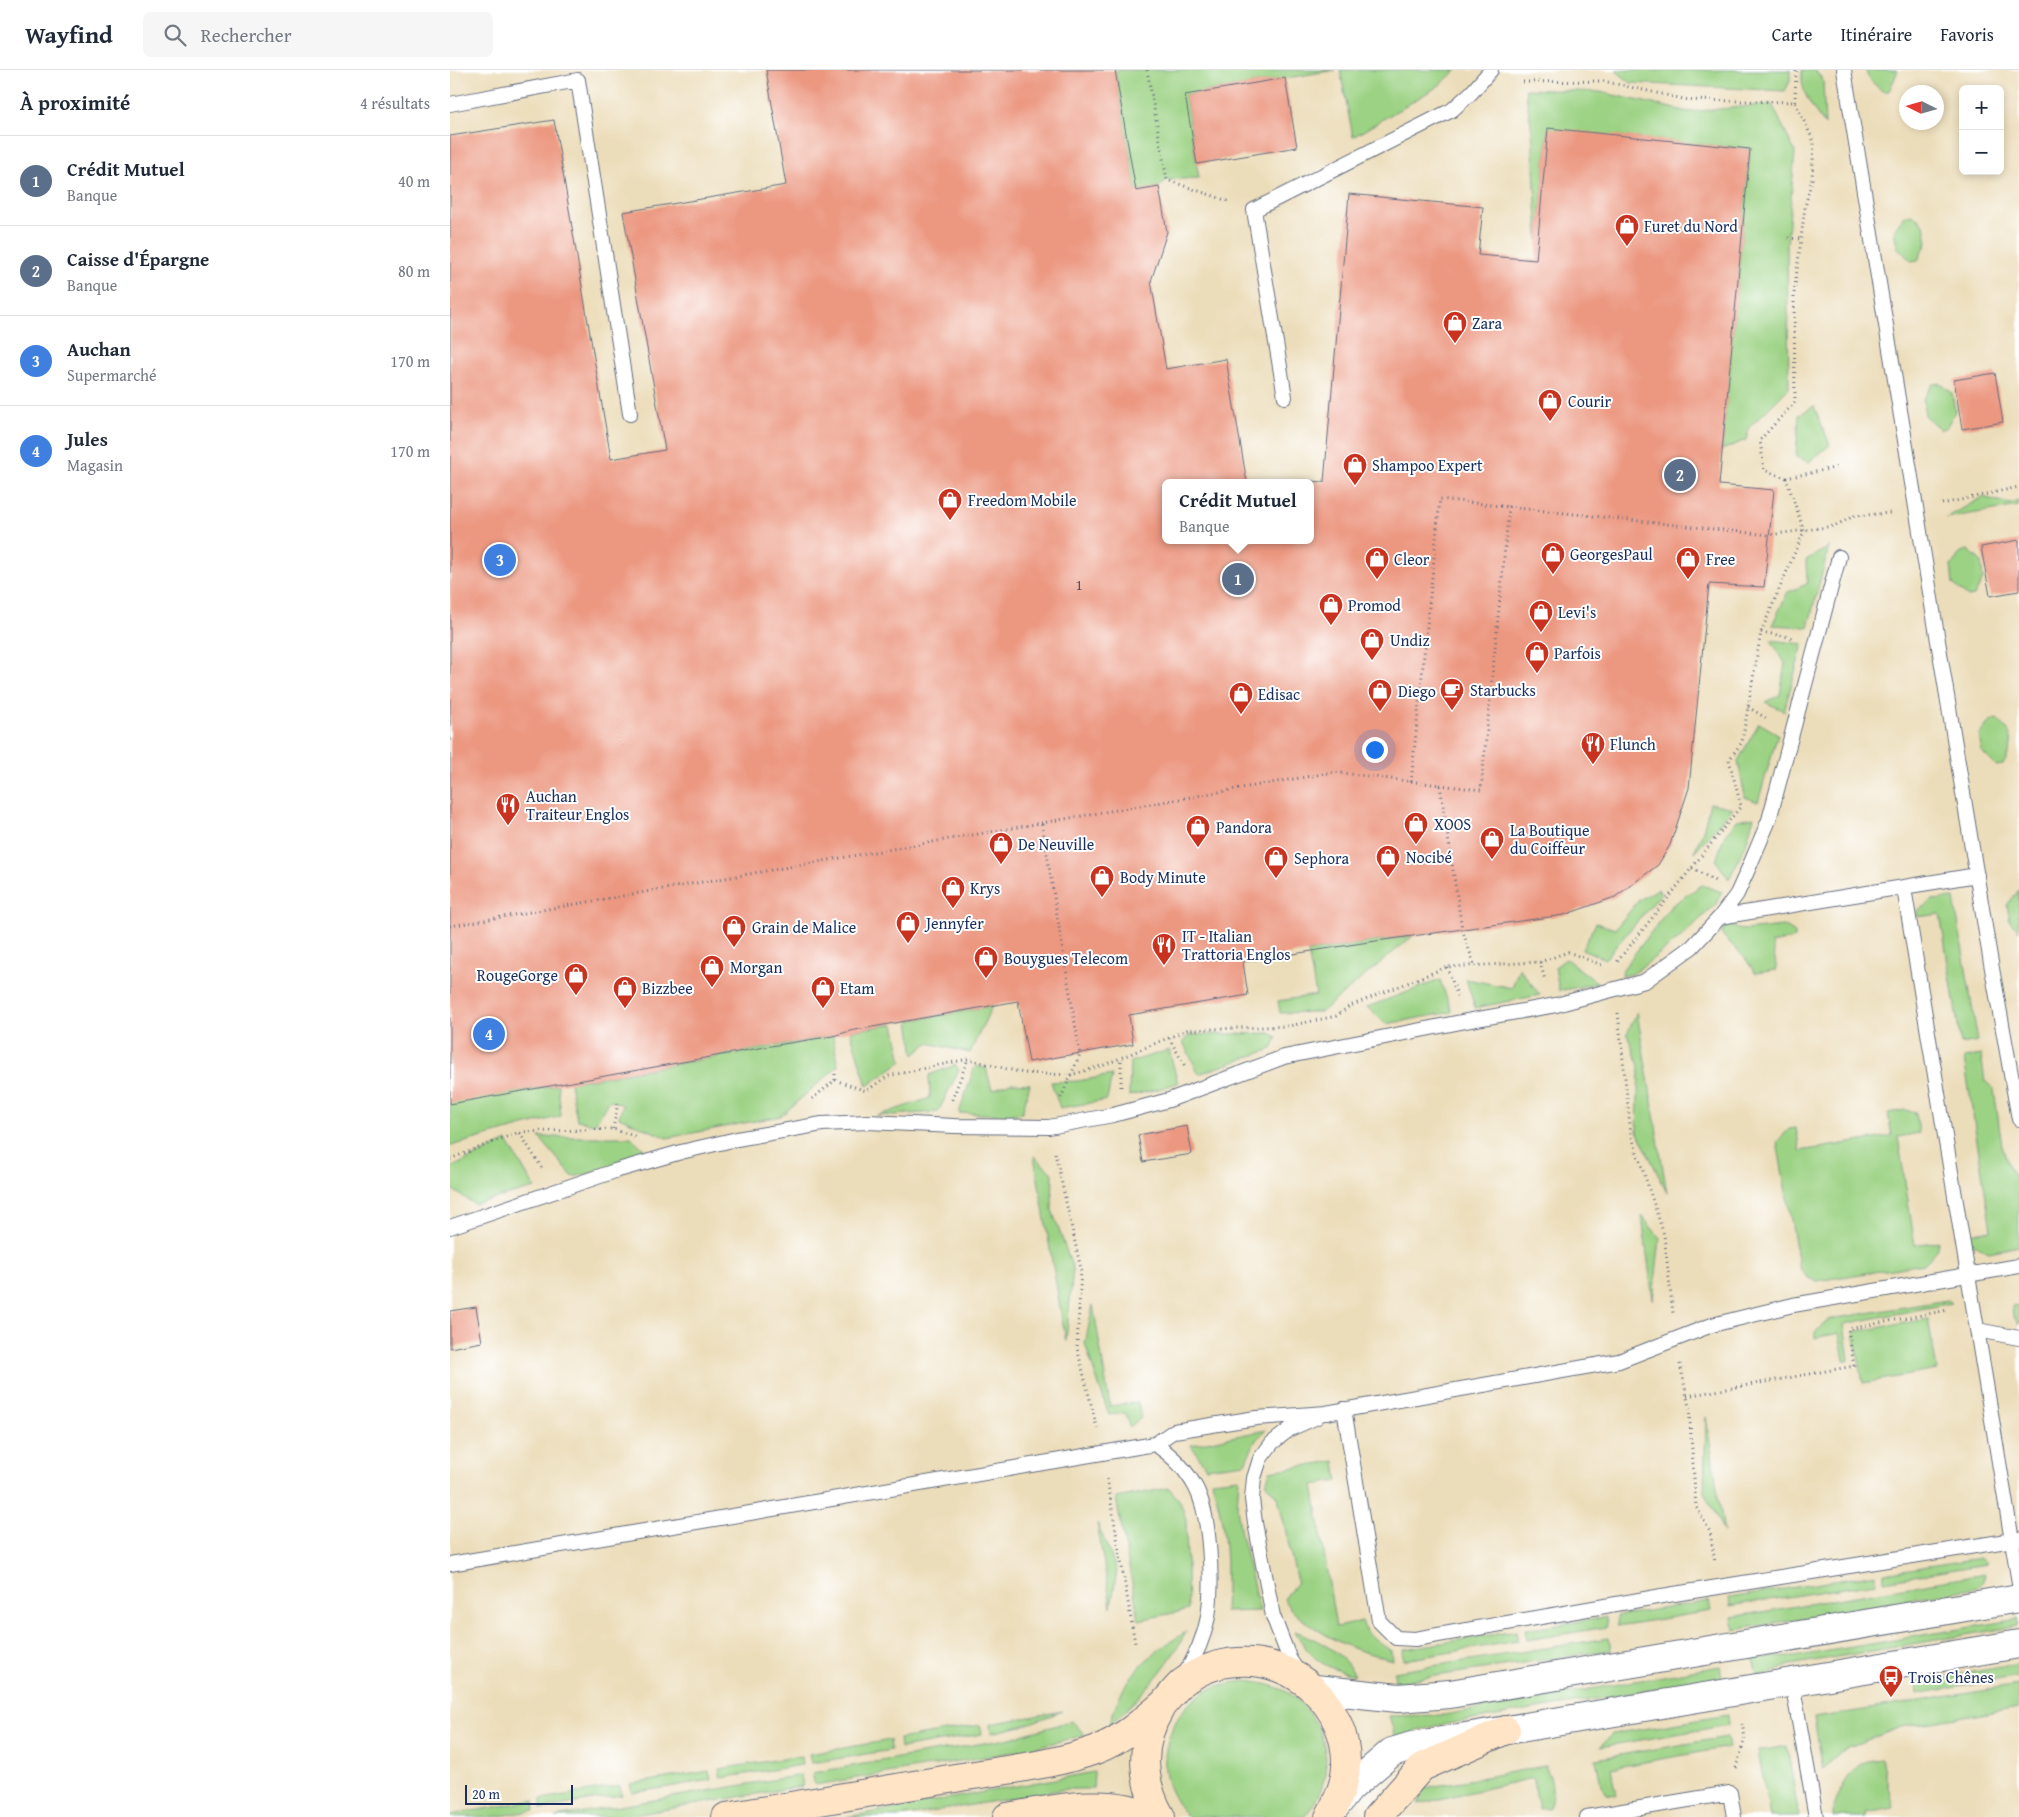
<!DOCTYPE html>
<html lang="fr">
<head>
<meta charset="utf-8">
<style>
	:root { --surface:#fff; --page:#f6f6f7; --text:#1f2937; --muted:#747a83; --line:#e0e1e3; --accent:#c8321e }
	body { margin:0; font-family:"Gentium Book Plus",serif; background:var(--page); color:var(--text) }
	.controls { position:absolute; right:15px; top:15px; display:grid; overflow:hidden; border-radius:8px; box-shadow:0 2px 8px #0003 }
	.controls button { width:45px; height:45px; display:grid; place-items:center; padding:0; border:0; border-bottom:1px solid var(--line); background:var(--surface); color:var(--text); font:25px sans-serif }
	.compass { position:absolute; left:1449px; top:15px; width:45px; height:45px; border-radius:50%; background:var(--surface); box-shadow:0 2px 8px #0003; rotate:275deg }
	.scale { position:absolute; left:15px; bottom:12px; width:108px; box-sizing:border-box; padding-left:5px; border:2px solid #1b2f5e; border-top:0; font-size:14px; line-height:18px; white-space:nowrap; color:#1b2f5e; -webkit-text-stroke:4px #fff; paint-order:stroke }
	.you { position:absolute; left:924px; top:679px; width:18px; height:18px; margin:-12px; border:4px solid #fff; border-radius:50%; background:#1a73e8; box-shadow:0 0 0 8px #1a73e833 }
	.badge { display:grid; place-items:center; width:32px; height:32px; border-radius:50%; background:var(--accent); color:#fff; font-size:16px; font-weight:700 }
	.pin { position:absolute; translate:-50% -50%; border:2px solid #fff; box-shadow:0 1px 5px #0006 }
	.popup { position:absolute; left:712px; top:409px; width:152px; height:65px; box-sizing:border-box; display:grid; place-content:center; border-radius:8px; background:var(--surface); filter:drop-shadow(0 1px 4px #0005); font-size:16px; white-space:nowrap; color:var(--muted) }
	.popup b { font-size:19px; color:var(--text) }
	.popup::after { content:''; position:absolute; left:50%; top:100%; margin-left:-10px; border:10px solid transparent; border-top-color:var(--surface) }
	.list { margin:0; padding:0; list-style:none }
	h2 { display:flex; justify-content:space-between; align-items:center; height:65px; margin:0; padding:0 20px; font-size:21px }
	h2 small { font-size:16px; font-weight:400; color:var(--muted) }
	.list li { display:grid; grid-template-columns:32px 1fr auto; gap:15px; align-items:center; box-sizing:border-box; height:90px; padding:0 20px; border-top:1px solid var(--line) }
	.list b { display:block; font-size:19px; white-space:nowrap }
	.list p { margin:0; font-size:16px; white-space:nowrap; color:var(--muted) }
	.list em { font-size:16px; font-style:normal; color:var(--muted) }
	.icon { flex:none; width:28px; height:28px; fill:none; stroke:currentColor; stroke-width:2; stroke-linecap:round; stroke-linejoin:round }
	.map { position:relative; flex:none; width:1569px; height:1747px; overflow:hidden }
	header { display:flex; align-items:center; gap:30px; box-sizing:border-box; height:70px; padding:0 25px; background:var(--surface); border-bottom:1px solid var(--line) }
	header strong { font-size:24px }
	nav { display:flex; gap:28px; margin-inline-start:auto; font-size:18px }
	.search { width:350px; height:45px; background:var(--page); display:flex; align-items:center; gap:12px; box-sizing:border-box; padding:0 18px; border-radius:8px; color:var(--muted); font-size:19px }
	main { display:flex }
	aside { flex:1; background:var(--surface) }
	.map>svg:first-child { display:block }
</style>
</head>
<body>
<header>
<strong>Wayfind</strong>
<div class="search"><svg class="icon" aria-label="search" viewBox="0 0 24 24"><circle cx="10" cy="10" r="6"/><path d="M15 15l6 6"/></svg>Rechercher</div>
<nav><a>Carte</a><a>Itinéraire</a><a>Favoris</a></nav>
</header>
<main>
<aside>
<h2>À proximité<small>4 résultats</small></h2>
<ul class="list">
<li><span class="badge" style="background:#5c6f8a">1</span><div><b>Crédit Mutuel</b><p>Banque</p></div><em>40 m</em></li>
<li><span class="badge" style="background:#5c6f8a">2</span><div><b>Caisse d'Épargne</b><p>Banque</p></div><em>80 m</em></li>
<li><span class="badge" style="background:#3f7fe0">3</span><div><b>Auchan</b><p>Supermarché</p></div><em>170 m</em></li>
<li><span class="badge" style="background:#3f7fe0">4</span><div><b>Jules</b><p>Magasin</p></div><em>170 m</em></li>
</ul>
</aside>
<div class="map">
<svg width="1569" height="1747" viewBox="0 0 1569 1747">
	<rect width="100%" height="100%" fill="#fff"/>
	<filter id="ink" filterUnits="userSpaceOnUse"><feTurbulence type="fractalNoise" baseFrequency=".02" numOctaves="2"/><feDisplacementMap in="SourceGraphic" scale="10" xChannelSelector="R" yChannelSelector="G"/><feConvolveMatrix kernelMatrix="1 2 1 2 8 2 1 2 1" color-interpolation-filters="sRGB"/></filter>
	<filter id="wash" filterUnits="userSpaceOnUse"><feTurbulence type="fractalNoise" baseFrequency=".0096" numOctaves="4" result="noise"/><feDisplacementMap in="SourceGraphic" scale="20" xChannelSelector="R" yChannelSelector="G"/><feGaussianBlur stdDeviation="1.12" result="paint"/><feColorMatrix in="noise" values="0 0 0 0 0 0 0 0 0 0 0 0 0 0 0 0 0 1.4 0 .05"/><feComposite in="paint" operator="in"/></filter>
	<g filter="url(#wash)">
		<rect width="100%" height="100%" fill="#ecddba"/>
		<path fill="#9bd283" stroke="#5b8070" d="M665,0H885L735,25L749,108L717,110L709,117L686,121Z
			M890,0H1007L987,17L903,67Z
			M1165,0H1340V11L1335,21L1181,13Z
			M1352,0H1365L1373,10L1375,55C1362,37 1350,23 1352,0Z
			M1416,0H1447V3L1439,21H1432L1418,8Z
			M1075,19L1150,22L1239,42L1322,34L1345,82L1337,176L1339,318L1299,358L1296,370L1272,380L1300,79L1098,59L1088,170L1082,61Z
			M1462,144L1474,154L1477,173L1468,190L1461,191L1447,177L1444,160L1455,146Z
			M1490,313L1502,323L1505,341L1496,358L1490,359L1475,346L1473,329L1483,314Z
			M1364,336L1380,375L1359,392L1346,387L1349,345Z
			M1533,427L1560,434L1569,431V436L1496,448Z
			M1379,477L1358,557L1322,555L1338,522L1357,514L1356,490Z
			M1518,480L1531,491L1533,509L1524,526L1518,527L1503,514L1501,496L1511,482Z
			M1321,570L1353,574L1334,641L1315,632L1330,625L1335,593Z
			M1547,649C1566,666 1564,673 1553,695L1546,696L1532,682L1529,665L1540,651Z
			M1309,653L1328,664L1308,732L1295,727L1288,691Z
			M1260,733L1283,738L1244,782L1253,761Z
			M1304,747L1295,777L1279,809L1266,791L1274,767L1287,750Z
			M1252,815L1272,822L1266,834L1230,868L1184,903L1172,906L1173,899L1221,836Z
			M1208,819L1211,824L1155,889L1132,879L1146,853L1165,859L1189,830Z
			M1569,820V861L1560,852L1557,835Z
			M1504,828L1528,971L1511,974L1490,844L1467,847V841L1483,830Z
			M1279,854L1287,859L1295,860L1334,856L1345,863V868L1322,873L1327,900L1305,903L1295,888L1272,865L1273,859Z
			M963,866L871,942L830,943L828,931L866,925L858,882Z
			M1116,889L1148,913L1109,921L1105,897Z
			M1069,898L1090,925L1025,938L1016,909L1062,918Z
			M990,910L1002,942L936,954L917,937Z
			M542,936L520,983L478,973L464,985L459,951Z
			M1187,942L1217,1123L1187,1061L1189,996L1177,964Z
			M444,954L452,991L417,1016L400,961Z
			M820,963L827,967L822,979L749,1004L733,972L739,965Z
			M383,966L388,996L331,1046L217,1068L169,1047L173,1035L159,1030L145,1054L127,1050L120,1013Z
			M719,980L728,1013L709,1019L679,1026L680,992Z
			M1531,985L1535,1011L1544,1019L1552,1076L1559,1097L1569,1116V1176L1539,1182L1521,1173L1520,1164L1541,1160L1514,988Z
			M505,995L509,1000L488,1042L427,1046L480,1028L479,1005Z
			M525,996L536,998L542,1020L561,1013L580,1014L572,1043L558,1045L509,1043Z
			M662,1005L657,1030L610,1038L601,1012L628,1011Z
			M108,1015L111,1046L0,1076V1033Z
			M1455,1040L1466,1043L1469,1063L1448,1067L1465,1175L1488,1171V1179L1474,1194L1367,1211C1357,1208 1353,1205 1349,1195L1327,1072L1339,1059L1346,1058L1350,1081L1442,1066L1438,1043Z
			M89,1067H181L203,1088L123,1107Z
			M57,1071L85,1118L24,1134L0,1118V1098Z
			M584,1086L603,1104L602,1140L623,1199L616,1272Z
			M1192,1146L1210,1168L1203,1230Z
			M1498,1230L1502,1233L1394,1254L1399,1290H1394L1389,1263L1365,1268V1262L1380,1249Z
			M643,1235L660,1336L688,1332L691,1348L679,1357L676,1343L659,1345L635,1274Z
			M1569,1235V1255L1563,1246L1562,1236Z
			M1478,1249L1487,1300L1413,1313L1404,1262Z
			M1256,1347L1274,1462L1254,1422Z
			M816,1360L806,1370L795,1393L756,1398L741,1375Z
			M885,1391L888,1411L863,1415L886,1557L912,1552L917,1563L941,1581L942,1590C925,1585 905,1580 889,1572C875,1565 839,1544 834,1529L847,1512L828,1427L816,1414L820,1401Z
			M789,1408L787,1437L791,1465L810,1541L775,1542C777,1492 777,1460 762,1411Z
			M719,1418L730,1431L736,1449L738,1540L689,1550L666,1428Z
			M647,1453L667,1500L661,1537Z
			M1530,1488L1536,1494L1434,1511V1503Z
			M1426,1504V1513L1280,1536L1279,1528Z
			M1535,1504L1533,1511L1526,1518L1285,1560L1282,1547Z
			M1259,1531L1261,1541L1168,1556L1167,1546Z
			M1156,1547L1157,1557L1077,1570L1075,1560Z
			M1569,1549V1556L1340,1595L1322,1603L1307,1606L1303,1588L1343,1587Z
			M845,1561C870,1571 891,1581 905,1605C874,1598 860,1589 845,1561Z
			M1066,1561L1068,1571L954,1590L953,1579Z
			M736,1562C718,1598 689,1629 659,1655C673,1607 694,1587 736,1562Z
			M1159,1568L1161,1580L945,1612L944,1602Z
			M1569,1594V1606L1467,1624L1466,1612Z
			M1270,1596L1272,1608L986,1656L945,1667L939,1646L994,1645Z
			M797,1611C811,1613 825,1615 837,1622C867,1641 883,1679 873,1713C870,1726 862,1737 854,1747H737C729,1736 722,1726 718,1714C707,1680 725,1638 756,1621C769,1614 783,1612 797,1611Z
			M1569,1615V1638L1451,1657L1396,1678L1373,1699L1364,1648Z
			M613,1641L572,1656L541,1663L540,1654Z
			M1278,1645L1279,1655L1150,1677L1162,1664Z
			M622,1651L635,1665L570,1681L365,1715L362,1703L557,1669Z
			M530,1655L532,1664L450,1678L449,1669Z
			M1277,1667L1279,1677L1161,1698L1167,1725L1157,1724L1151,1715L1146,1689Z
			M440,1670L441,1680L361,1693L359,1684Z
			M1337,1676L1349,1747H1320L1308,1681Z
			M351,1686L352,1695L271,1708L269,1699Z
			M1432,1689L1443,1738L1416,1743V1747H1383C1382,1732 1399,1700 1413,1693C1418,1690 1426,1690 1432,1689Z
			M1095,1696C1103,1709 1104,1723 1099,1738L1089,1739L1083,1708L968,1734L975,1718Z
			M259,1701L261,1710L182,1723L180,1714Z
			M644,1702L643,1719H616L451,1747H397Z
			M351,1705L353,1716L172,1747H105Z
			M170,1716L172,1725L91,1739V1729Z
			M84,1730L85,1740L45,1747H0V1745Z"/>
		<g id="blocks">
			<path fill="#ec9881" d="M316,0H665L686,121L709,117L717,162L701,211L716,299L776,289L797,413H716V470H860V411L874,412L899,124L1033,137L1028,185L1086,190L1098,58L1300,79L1269,415L1324,420L1314,517L1259,514L1239,718L1220,775L1208,795L1165,827L1114,845L912,873L793,892L798,925L679,945L683,974L579,992L568,931L400,961L383,966L321,976L0,1034V66L104,50L161,389L215,380L173,142L336,115Z
				M835,8L847,77L747,94L735,25Z
				M1545,303L1553,352L1512,359L1504,310Z
				M1569,470V521L1540,526L1531,477Z
				M737,1056L742,1084L693,1092L688,1065Z
				M26,1237L32,1272L0,1278V1241Z"/>
		</g>
	</g>
	<g filter="url(#ink)">
		<use href="#blocks" fill-opacity="0" stroke="#646c7e" stroke-width="1"/>
		<g fill="none" stroke-linecap="round" stroke-linejoin="round">
			<defs>
				<path id="lane" d="M1394,0L1541,893L1569,1049
					M0,34L128,10L180,344
					M835,327L804,140L1002,40L1022,22L1041,0
					M1454,818L1569,1513
					M1270,847L1527,805
					M0,1157L165,1101L231,1082L287,1069L372,1054L418,1052L504,1056L599,1057L663,1045L719,1030L834,987L1016,951L1106,935L1195,911L1242,877L1270,847L1287,824L1300,795L1319,750L1389,487
					M1527,1260L1569,1268
					M894,1339L929,1551L946,1568L965,1569L1212,1526L1569,1469
					M705,1374C723,1386 736,1399 746,1418C761,1447 763,1514 758,1547C754,1568 745,1588 733,1607
					M0,1494L705,1374L724,1361L806,1348L876,1343L1169,1291L1262,1255L1343,1235L1569,1196
					M849,1603L840,1590L823,1546L805,1453L802,1429L804,1408L810,1389L822,1373L840,1359L867,1347
					M1342,1612L1366,1747
					M1137,1747L1280,1723L1284,1747"/>
				<path id="street" d="M865,1619L948,1628L1000,1624L1569,1528
					M885,1737L900,1718L942,1682L962,1676L1569,1574"/>
				<path id="secondary" d="M710,1639C689,1674 691,1712 711,1747
					M276,1747C352,1734 429,1721 505,1708C552,1700 600,1696 645,1680C670,1671 692,1652 712,1635C719,1628 725,1619 733,1612C748,1601 768,1593 787,1592C845,1587 898,1637 896,1696C895,1714 888,1731 879,1747
					M557,1747C600,1740 661,1725 701,1747
					M927,1747L972,1697L1056,1660"/>
			</defs>
			<use href="#lane" stroke="#646c7e" stroke-width="16"/>
			<use href="#street" stroke="#646c7e" stroke-width="30"/>
			<use href="#secondary" stroke="#646c7e" stroke-width="30"/>
			<path stroke="#646c7e" stroke-width="3" stroke-dasharray="1 4" stroke-linecap="butt" d="M697,0L717,110L781,132
				M1073,12L1153,11L1238,30L1345,32L1364,72L1362,109L1355,137L1344,224L1345,332L1310,370L1314,400L1336,408L1354,461L1311,562L1292,672L1279,690L1291,736L1167,892
				M1345,32L1346,0
				M1338,168L1351,169
				M1336,408L1389,397
				M1492,434L1569,417
				M1311,562L1343,568
				M1298,637L1319,650
				M961,712L990,429L1059,437
				M990,715L1031,720L1059,437L1319,465L1384,456L1404,446L1441,443
				M592,754L630,984L610,1030
				M1242,798L1265,811
				M0,856L884,702L990,715L1012,859L1024,894
				M1090,892L1095,910
				M997,897L1008,927
				M1168,943L1181,1064L1214,1165L1223,1243
				M719,968L736,998
				M385,1010V1000
				M671,1017V988
				M362,1029L385,1010L416,1021L438,1006L518,989L573,1003L621,1005L654,995L737,960L839,956L886,946L900,936L997,897L1090,892L1118,882L1152,895
				M502,1030L518,989
				M163,1059L168,1033
				M70,1063L93,1100
				M605,1083L631,1199L627,1278L647,1358
				M0,1089L69,1062L163,1059L187,1067
				M1230,1294L1239,1337L1246,1436L1260,1462L1265,1492
				M1237,1326L1404,1296L1398,1259L1498,1240
				M657,1409L685,1573
				M1286,1698L1295,1668L1292,1654"/>
			<use href="#lane" stroke="#fff" stroke-width="14"/>
			<use href="#street" stroke="#fff" stroke-width="28"/>
			<use href="#secondary" stroke="#ffe4c6" stroke-width="28"/>
		</g>
	</g>
	<defs>
		<symbol id="shop-pin" viewBox="-11 -11 22 30"><path d="M0 17L-7.5 6A9.5 9.5 0 1 1 7.5 6Z" fill="#c8321e" stroke="#fff"/><path d="M-5-2.5h2.3a2.7 3.5 0 0 1 5.4 0H5L5.5 6h-11ZM-1.5-2.5h3a1.5 2.3 0 0 0-3 0Z" fill="#fff"/></symbol>
		<symbol id="cafe-pin" viewBox="-11 -11 22 30"><path d="M0 17L-7.5 6A9.5 9.5 0 1 1 7.5 6Z" fill="#c8321e" stroke="#fff"/><path d="M-5.5-4.5H6V0H3Q3 3.5 0 3.5H-2.5Q-5.5 3.5-5.5 0ZM3-3.2v2h1.7v-2ZM-6 4.5H4V6H-6Z" fill="#fff"/></symbol>
		<symbol id="restaurant-pin" viewBox="-11 -11 22 30"><path d="M0 17L-7.5 6A9.5 9.5 0 1 1 7.5 6Z" fill="#c8321e" stroke="#fff"/><path d="M-5-6h1v4h1v-4h1v4h1v-4h1v5L-1.5 .5V6h-2V.5L-5-1ZM5-6V6H3V1.5H1.5Q1.5-4 5-6Z" fill="#fff"/></symbol>
		<symbol id="bus-pin" viewBox="-11 -11 22 30"><path d="M0 17L-7.5 6A9.5 9.5 0 1 1 7.5 6Z" fill="#c8321e" stroke="#fff"/><path d="M-5-6H5V4H4V6H2V4H-2V6H-4V4H-5ZM-3.5-4V0h7V-4ZM-3.5 1.2v1.5H-2V1.2ZM2 1.2v1.5H3.5V1.2Z" fill="#fff"/></symbol>
	</defs>
	<g fill-rule="evenodd">
		<use href="#shop-pin" x="1163" y="142" width="28" height="38"/>
		<use href="#shop-pin" x="991" y="239" width="28" height="38"/>
		<use href="#shop-pin" x="1086" y="317" width="28" height="38"/>
		<use href="#shop-pin" x="891" y="381" width="28" height="38"/>
		<use href="#shop-pin" x="486" y="416" width="28" height="38"/>
		<use href="#shop-pin" x="1089" y="470" width="28" height="38"/>
		<use href="#shop-pin" x="913" y="475" width="28" height="38"/>
		<use href="#shop-pin" x="1224" y="475" width="28" height="38"/>
		<use href="#shop-pin" x="867" y="521" width="28" height="38"/>
		<use href="#shop-pin" x="1077" y="528" width="28" height="38"/>
		<use href="#shop-pin" x="908" y="556" width="28" height="38"/>
		<use href="#shop-pin" x="1073" y="569" width="28" height="38"/>
		<use href="#cafe-pin" x="988" y="606" width="28" height="38"/>
		<use href="#shop-pin" x="916" y="607" width="28" height="38"/>
		<use href="#shop-pin" x="777" y="610" width="28" height="38"/>
		<use href="#restaurant-pin" x="1129" y="660" width="28" height="38"/>
		<use href="#restaurant-pin" x="44" y="721" width="28" height="38"/>
		<use href="#shop-pin" x="952" y="740" width="28" height="38"/>
		<use href="#shop-pin" x="734" y="743" width="28" height="38"/>
		<use href="#shop-pin" x="1028" y="755" width="28" height="38"/>
		<use href="#shop-pin" x="537" y="760" width="28" height="38"/>
		<use href="#shop-pin" x="924" y="773" width="28" height="38"/>
		<use href="#shop-pin" x="812" y="774" width="28" height="38"/>
		<use href="#shop-pin" x="638" y="793" width="28" height="38"/>
		<use href="#shop-pin" x="489" y="804" width="28" height="38"/>
		<use href="#shop-pin" x="444" y="839" width="28" height="38"/>
		<use href="#shop-pin" x="270" y="843" width="28" height="38"/>
		<use href="#restaurant-pin" x="700" y="861" width="28" height="38"/>
		<use href="#shop-pin" x="522" y="874" width="28" height="38"/>
		<use href="#shop-pin" x="248" y="883" width="28" height="38"/>
		<use href="#shop-pin" x="112" y="891" width="28" height="38"/>
		<use href="#shop-pin" x="161" y="904" width="28" height="38"/>
		<use href="#shop-pin" x="359" y="904" width="28" height="38"/>
		<use href="#bus-pin" x="1427" y="1593" width="28" height="38"/>
	</g>
	<g text-anchor="middle" dominant-baseline="central" stroke-width="4" stroke-linejoin="round" paint-order="stroke">
		<g font-size="14" fill="#4f4967">
			<text x="629" y="515">1</text>
		</g>
		<g font-size="16" fill="#1b2f5e" stroke="#fff" text-anchor="start">
			<text x="1194" y="156">Furet du Nord</text>
			<text x="1022" y="253">Zara</text>
			<text x="1118" y="331">Courir</text>
			<text x="922" y="395">Shampoo Expert</text>
			<text x="518" y="430">Freedom Mobile</text>
			<text x="1120" y="484">GeorgesPaul</text>
			<text x="944" y="489">Cleor</text>
			<text x="1256" y="489">Free</text>
			<text x="898" y="535">Promod</text>
			<text x="1108" y="542">Levi's</text>
			<text x="940" y="570">Undiz</text>
			<text x="1104" y="583">Parfois</text>
			<text x="1020" y="620">Starbucks</text>
			<text x="948" y="621">Diego</text>
			<text x="808" y="624">Edisac</text>
			<text x="1160" y="674">Flunch</text>
			<text x="76" y="726">Auchan<tspan x="76" dy="18">Traiteur Englos</tspan></text>
			<text x="984" y="754">XOOS</text>
			<text x="766" y="757">Pandora</text>
			<text x="1060" y="760">La Boutique<tspan x="1060" dy="18">du Coiffeur</tspan></text>
			<text x="568" y="774">De Neuville</text>
			<text x="956" y="787">Nocibé</text>
			<text x="844" y="788">Sephora</text>
			<text x="670" y="807">Body Minute</text>
			<text x="520" y="818">Krys</text>
			<text x="476" y="853">Jennyfer</text>
			<text x="302" y="857">Grain de Malice</text>
			<text x="732" y="866">IT - Italian<tspan x="732" dy="18">Trattoria Englos</tspan></text>
			<text x="554" y="888">Bouygues Telecom</text>
			<text x="280" y="897">Morgan</text>
			<text x="108" y="905" text-anchor="end">RougeGorge</text>
			<text x="192" y="918">Bizzbee</text>
			<text x="390" y="918">Etam</text>
			<text x="1458" y="1607">Trois Chênes</text>
		</g>
	</g>
</svg>
<div class="controls">
<button>+</button>
<button>−</button>
</div>
<svg class="compass" viewBox="-18 -18 36 36"><path d="M0-13l5 13h-10z" fill="#e53935"/><path d="M0 13l5-13h-10z" fill="#747a83"/></svg>
<div class="scale">20 m</div>
<div class="you"></div>
<div class="pin badge" style="left:788px;top:509px;background:#5c6f8a">1</div>
<div class="popup"><b>Crédit Mutuel</b>Banque</div>
<div class="pin badge" style="left:1230px;top:405px;background:#5c6f8a">2</div>
<div class="pin badge" style="left:50px;top:490px;background:#3f7fe0">3</div>
<div class="pin badge" style="left:39px;top:964px;background:#3f7fe0">4</div>
</div>
</main>
</body>
</html>
